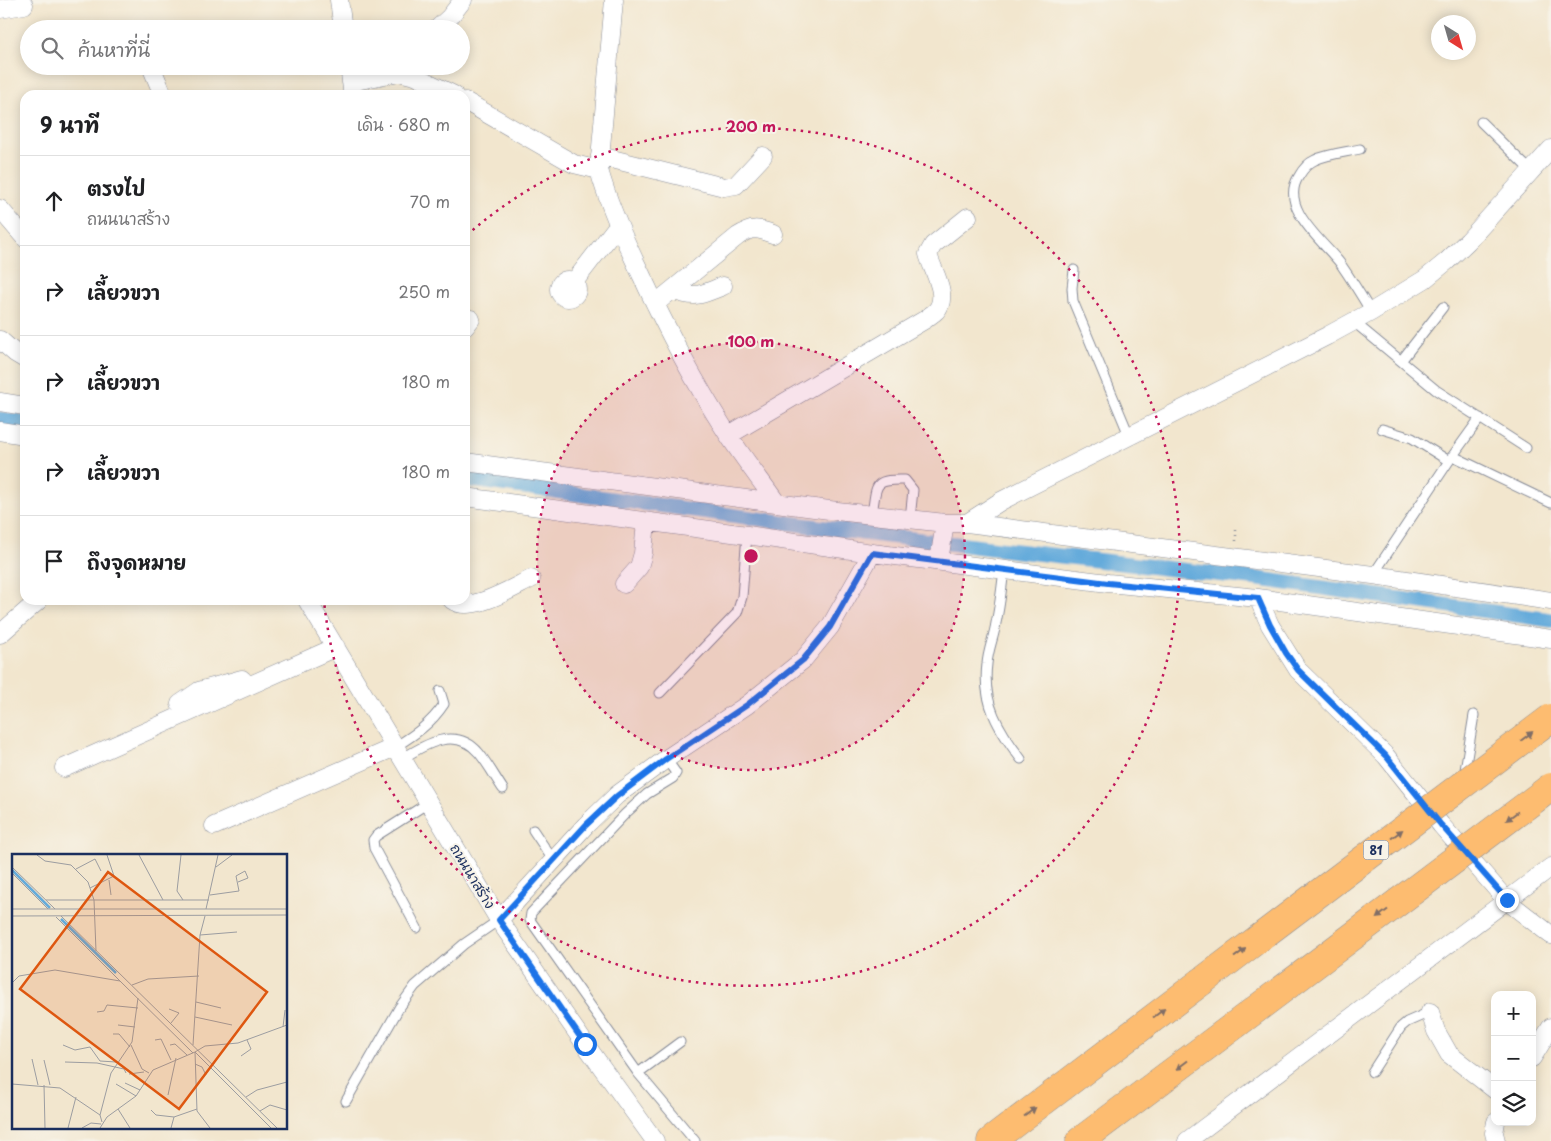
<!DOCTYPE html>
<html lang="th">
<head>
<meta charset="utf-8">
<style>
	:root { --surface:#fff; --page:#f2f2f2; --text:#202124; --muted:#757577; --line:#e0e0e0 }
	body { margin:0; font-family:"Playpen Sans","Playpen Sans Thai",sans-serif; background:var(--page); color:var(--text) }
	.controls { position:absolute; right:15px; bottom:15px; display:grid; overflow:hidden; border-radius:10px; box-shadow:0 2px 12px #0003 }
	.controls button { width:45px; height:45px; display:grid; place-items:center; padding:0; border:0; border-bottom:1px solid var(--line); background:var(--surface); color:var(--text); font:25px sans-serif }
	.compass { position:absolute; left:1431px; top:15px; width:45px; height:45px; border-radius:50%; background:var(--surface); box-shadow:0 2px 12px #0003; rotate:143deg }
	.stop { position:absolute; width:15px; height:15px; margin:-11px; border:4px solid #1a73e8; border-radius:50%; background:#fff }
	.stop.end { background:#1a73e8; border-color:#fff; box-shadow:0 1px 5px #0008 }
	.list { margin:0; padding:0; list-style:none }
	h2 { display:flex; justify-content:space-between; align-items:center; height:65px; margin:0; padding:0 20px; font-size:21px }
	h2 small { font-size:16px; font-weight:400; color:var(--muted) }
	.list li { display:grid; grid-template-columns:32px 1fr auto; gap:15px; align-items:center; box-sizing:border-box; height:90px; padding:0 20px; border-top:1px solid var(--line) }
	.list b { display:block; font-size:19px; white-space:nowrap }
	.list p { margin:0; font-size:16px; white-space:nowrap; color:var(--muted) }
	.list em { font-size:16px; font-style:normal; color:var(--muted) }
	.icon { flex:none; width:28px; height:28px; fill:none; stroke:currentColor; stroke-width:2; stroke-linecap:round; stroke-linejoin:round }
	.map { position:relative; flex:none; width:1551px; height:1141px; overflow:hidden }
	.search { position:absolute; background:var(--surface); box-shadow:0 2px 12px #0003; left:20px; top:20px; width:450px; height:55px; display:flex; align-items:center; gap:12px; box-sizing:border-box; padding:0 18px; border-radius:28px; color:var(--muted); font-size:19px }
	.panel { position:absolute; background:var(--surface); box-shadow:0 2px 12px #0003; left:20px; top:90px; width:450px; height:515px; border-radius:15px }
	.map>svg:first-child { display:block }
</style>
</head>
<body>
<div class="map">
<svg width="1551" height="1141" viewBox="0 0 1551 1141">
	<rect width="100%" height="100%" fill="#f7f3e8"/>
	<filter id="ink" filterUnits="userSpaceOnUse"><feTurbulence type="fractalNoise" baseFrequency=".02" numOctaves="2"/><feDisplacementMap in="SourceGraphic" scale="10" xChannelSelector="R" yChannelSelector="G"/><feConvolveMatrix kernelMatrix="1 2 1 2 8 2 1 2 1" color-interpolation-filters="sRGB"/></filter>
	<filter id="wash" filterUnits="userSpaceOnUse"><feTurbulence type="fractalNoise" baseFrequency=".0096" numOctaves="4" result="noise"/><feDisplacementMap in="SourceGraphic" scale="20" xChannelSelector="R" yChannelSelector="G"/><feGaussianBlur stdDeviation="1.12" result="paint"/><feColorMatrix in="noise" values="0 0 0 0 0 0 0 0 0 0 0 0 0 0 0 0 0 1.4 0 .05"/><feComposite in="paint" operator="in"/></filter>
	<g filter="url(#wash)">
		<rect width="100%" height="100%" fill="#f2e6ce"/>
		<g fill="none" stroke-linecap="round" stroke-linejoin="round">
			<path stroke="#65abdb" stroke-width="15" d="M0,419L25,422
				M465,479L870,534L1259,579L1551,620"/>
		</g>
	</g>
	<g filter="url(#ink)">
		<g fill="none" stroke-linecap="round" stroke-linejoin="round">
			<defs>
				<path id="lane" d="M1481,122L1531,171
					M1360,149C1347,152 1327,154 1315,160C1308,163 1303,169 1299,176C1278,207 1323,241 1340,263C1351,279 1361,295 1371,312
					M1074,270L1072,288L1073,301L1129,435
					M1354,322L1436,390L1526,448
					M1401,361L1443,307
					M1382,429L1412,438L1449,461
					M1453,456L1551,503
					M872,514C877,485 872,479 905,480L913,490L910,519
					M1004,569C1002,587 1000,605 996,623C994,637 988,650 987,664C982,703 999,730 1021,759
					M1373,575L1449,461L1480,418
					M660,693L737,613L742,597L747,535
					M395,747C414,735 431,724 444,704L440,691
					M402,759C425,744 456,726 479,753C488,764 495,777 503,789
					M666,759L676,773L673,778L647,794L625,814L531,913L530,920L638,1073L695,1141
					M1462,777L1465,770L1474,715
					M533,830L553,860
					M417,928L374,848L373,840L376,836L428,803
					M1372,1072L1401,1027L1407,1022L1430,1012
					M638,1073L680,1042
					M346,1101L399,1008L415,986L464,944L499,920"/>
				<path id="street" d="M339,0L343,29
					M614,0L599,170C609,206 624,239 640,272C665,326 693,380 725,430C741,455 759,478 776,502
					M0,9L24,5
					M437,29L449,18L463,0
					M151,66L163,95
					M349,66L352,89L351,95
					M351,82L399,72L415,76L454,95
					M465,101L574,164L599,170
					M600,156L724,187L736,185L763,156
					M0,209L25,238
					M559 289a9 9 0 1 1 18 0a9 9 0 1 1-18 0Z
					M574,282L618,225
					M672,290C697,299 699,295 723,286
					M655,304L738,236C752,227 757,228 773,234
					M465,327L471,319
					M0,340L15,353L25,359
					M0,402L25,406
					M0,431L25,435
					M729,435L926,319C929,316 933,314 936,311C950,296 932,270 928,254L933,245L968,217
					M465,462L837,511L945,523H967L1001,501L1327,336L1371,312L1425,279L1447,261L1468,241L1551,149
					M465,497L747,535L872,553L1108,583L1258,598L1551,639
					M967,523L1373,575L1551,601
					M939,561L945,523
					M624,584L639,567L643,553L646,522
					M1258,598L1270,625L1298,670L1386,756L1441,825L1507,901L1551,935
					M307,600L499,920L585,1044L655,1141
					M452,600C471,614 512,588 531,579
					M0,634L39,600
					M180,704L199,691L242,679
					M64,768L336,647
					M214,826L395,747
					M499,920L586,825L617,795L666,759L747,705L803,660L830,627L872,553
					M1430,1012L1436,1031L1449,1054L1495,1090
					M1532,1058L1551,1027
					M1187,1141L1551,867
					M1496,1141L1494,1133L1496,1122"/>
				<path id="highway" d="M991,1141L1201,982
					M1080,1141L1235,1025"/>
			</defs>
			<use href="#lane" stroke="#868a96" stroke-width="11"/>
			<use href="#street" stroke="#868a96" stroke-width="19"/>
			<use href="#highway" stroke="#868a96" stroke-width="29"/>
			<path stroke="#868a96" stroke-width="2.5" stroke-dasharray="1 4" stroke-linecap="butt" d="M1236,541V527"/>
			<use href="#lane" stroke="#fff" stroke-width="9"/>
			<use href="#street" stroke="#fff" stroke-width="18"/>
			<use href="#highway" stroke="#fdbc6f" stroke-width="28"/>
			<defs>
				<path id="highway-bridge" d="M1201,982L1551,718
					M1235,1025L1551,787"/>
			</defs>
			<use href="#highway-bridge" stroke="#868a96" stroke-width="29" stroke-linecap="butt"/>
			<use href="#highway-bridge" stroke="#fdbc6f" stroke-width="28"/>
		</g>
		<defs><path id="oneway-solid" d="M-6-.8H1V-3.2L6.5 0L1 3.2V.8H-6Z" transform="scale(1.25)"/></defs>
		<g fill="#816e66">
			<use href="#oneway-solid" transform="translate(1527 736) rotate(-37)"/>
			<use href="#oneway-solid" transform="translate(1512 816) rotate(143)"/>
			<use href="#oneway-solid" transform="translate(1397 834) rotate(-37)"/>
			<use href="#oneway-solid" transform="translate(1382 914) rotate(143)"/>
			<use href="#oneway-solid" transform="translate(1240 953) rotate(-37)"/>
			<use href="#oneway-solid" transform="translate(1159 1013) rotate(-37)"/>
			<use href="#oneway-solid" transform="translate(1182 1065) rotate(143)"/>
			<use href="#oneway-solid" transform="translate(1030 1112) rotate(-37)"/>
		</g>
	</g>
	<g fill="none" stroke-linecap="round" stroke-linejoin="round" filter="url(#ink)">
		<path stroke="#1a73e8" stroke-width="6" d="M585,1044L499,920L586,825L617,796L666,759L747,705L803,660L830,627L872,553L1108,583L1258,598L1270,625L1286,653L1298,670L1386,756L1441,825L1507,900"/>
	</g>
	<circle cx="751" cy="556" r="214" fill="#c2185b" fill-opacity=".12"/>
	<g fill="none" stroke="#c2185b" stroke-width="2.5" stroke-dasharray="2.5 5">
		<circle cx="751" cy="556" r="214"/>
		<path d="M467 235A429 429 0 1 1 324 601"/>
	</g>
	<g text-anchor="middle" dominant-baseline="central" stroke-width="4" stroke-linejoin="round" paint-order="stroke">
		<rect fill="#f7f3e8" stroke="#5d6a87" stroke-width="1" x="1363.5" y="840.5" width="25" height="19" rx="4"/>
		<g font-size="12" font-weight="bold" fill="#1b2f5e">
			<text x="1376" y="850">81</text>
		</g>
		<g font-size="14" fill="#1b2f5e" stroke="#f7f3e8">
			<text transform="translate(473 876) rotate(59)">ถนนนาสร้าง</text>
		</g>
	</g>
	<g transform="translate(12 854)">
		<rect width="275" height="275" fill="#f2e6ce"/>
		<path fill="none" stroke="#65abdb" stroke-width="2.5" d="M0,16L38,54M49,65L104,119"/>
		<path fill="none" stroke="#9c9da1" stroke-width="1" d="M25,1L33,7L59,11L76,28L82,46L84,97M127,1L151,46M169,1L165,37L171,46M0,13L43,55M204,13L220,1M64,15L83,5L89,17M0,19L36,55M97,26L99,41M78,34L102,22L95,1M198,41L227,37L224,22L233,17L236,24L226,28M34,46H197M0,55H275M194,55L206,1M0,62L275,61M49,62L265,274M44,63L108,127M188,81L225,78M0,129L7,122L43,116L108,127L181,199M120,131L136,125L187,122M184,148L209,154M157,155L167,159L159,169M85,158L92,157L95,151L126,154M183,163L220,171M106,171L123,173M271,173L273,156M101,180H107L118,193M143,186L149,185L159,206M51,191L63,196L78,193L88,207L104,208M119,191L130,215L137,219M158,191L163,190L175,201M181,191L188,81L193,62M229,202L239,195L235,186M20,205L26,231M32,206L38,231M53,208L85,209L112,215L114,219M183,210L190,213L194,221M117,220L132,218M113,229L128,236M0,230L48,234L88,261M104,230L124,242M32,231L33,274M156,241L164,204M234,243L245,236L275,228M106,255L118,274M139,256L144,261L162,263M248,257L258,251L275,256M90,268L88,261L99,219L120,188L126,144M56,274L64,243M70,274L79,269L89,270M88,274L95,263L124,242L141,216L183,198L259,274M159,274L162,263L185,255M198,274L185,257L183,198L193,192L226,189L275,171"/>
		<path fill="#de5710" fill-opacity="0.15" stroke="#de5710" stroke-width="2.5" d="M96,18L255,138L167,255L8,135Z"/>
		<rect width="275" height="275" fill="none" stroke="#1b2f5e" stroke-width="2.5"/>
	</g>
	<circle cx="751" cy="556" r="8" fill="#c2185b" stroke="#f7f3e8" stroke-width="2.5"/>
	<g font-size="15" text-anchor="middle" font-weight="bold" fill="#c2185b" stroke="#f7f3e8" stroke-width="4" stroke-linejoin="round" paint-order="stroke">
		<text x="751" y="132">200 m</text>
		<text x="751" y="347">100 m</text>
	</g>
</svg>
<div class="controls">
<button>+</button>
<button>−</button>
<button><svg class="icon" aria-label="layers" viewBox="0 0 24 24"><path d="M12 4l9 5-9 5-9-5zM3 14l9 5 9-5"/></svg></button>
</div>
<svg class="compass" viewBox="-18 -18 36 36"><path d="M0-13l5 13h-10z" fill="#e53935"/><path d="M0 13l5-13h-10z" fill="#757577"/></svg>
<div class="stop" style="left:585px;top:1044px"></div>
<div class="stop end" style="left:1507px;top:900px"></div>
<div class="search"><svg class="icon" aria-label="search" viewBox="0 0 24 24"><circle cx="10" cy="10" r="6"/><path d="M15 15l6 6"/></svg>ค้นหาที่นี่</div>
<section class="panel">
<h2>9 นาที<small>เดิน · 680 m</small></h2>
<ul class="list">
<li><svg class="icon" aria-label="ahead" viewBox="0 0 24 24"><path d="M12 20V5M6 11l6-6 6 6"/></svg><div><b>ตรงไป</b><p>ถนนนาสร้าง</p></div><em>70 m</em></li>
<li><svg class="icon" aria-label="right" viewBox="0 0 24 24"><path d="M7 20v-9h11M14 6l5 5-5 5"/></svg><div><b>เลี้ยวขวา</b></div><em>250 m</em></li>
<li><svg class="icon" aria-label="right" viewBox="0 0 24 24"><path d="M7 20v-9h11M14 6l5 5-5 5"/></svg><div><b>เลี้ยวขวา</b></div><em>180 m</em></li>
<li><svg class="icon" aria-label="right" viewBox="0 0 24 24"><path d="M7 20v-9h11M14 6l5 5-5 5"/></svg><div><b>เลี้ยวขวา</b></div><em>180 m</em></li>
<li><svg class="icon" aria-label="arrive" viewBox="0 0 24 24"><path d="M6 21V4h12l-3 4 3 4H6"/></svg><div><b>ถึงจุดหมาย</b></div></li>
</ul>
</section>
</div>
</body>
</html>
